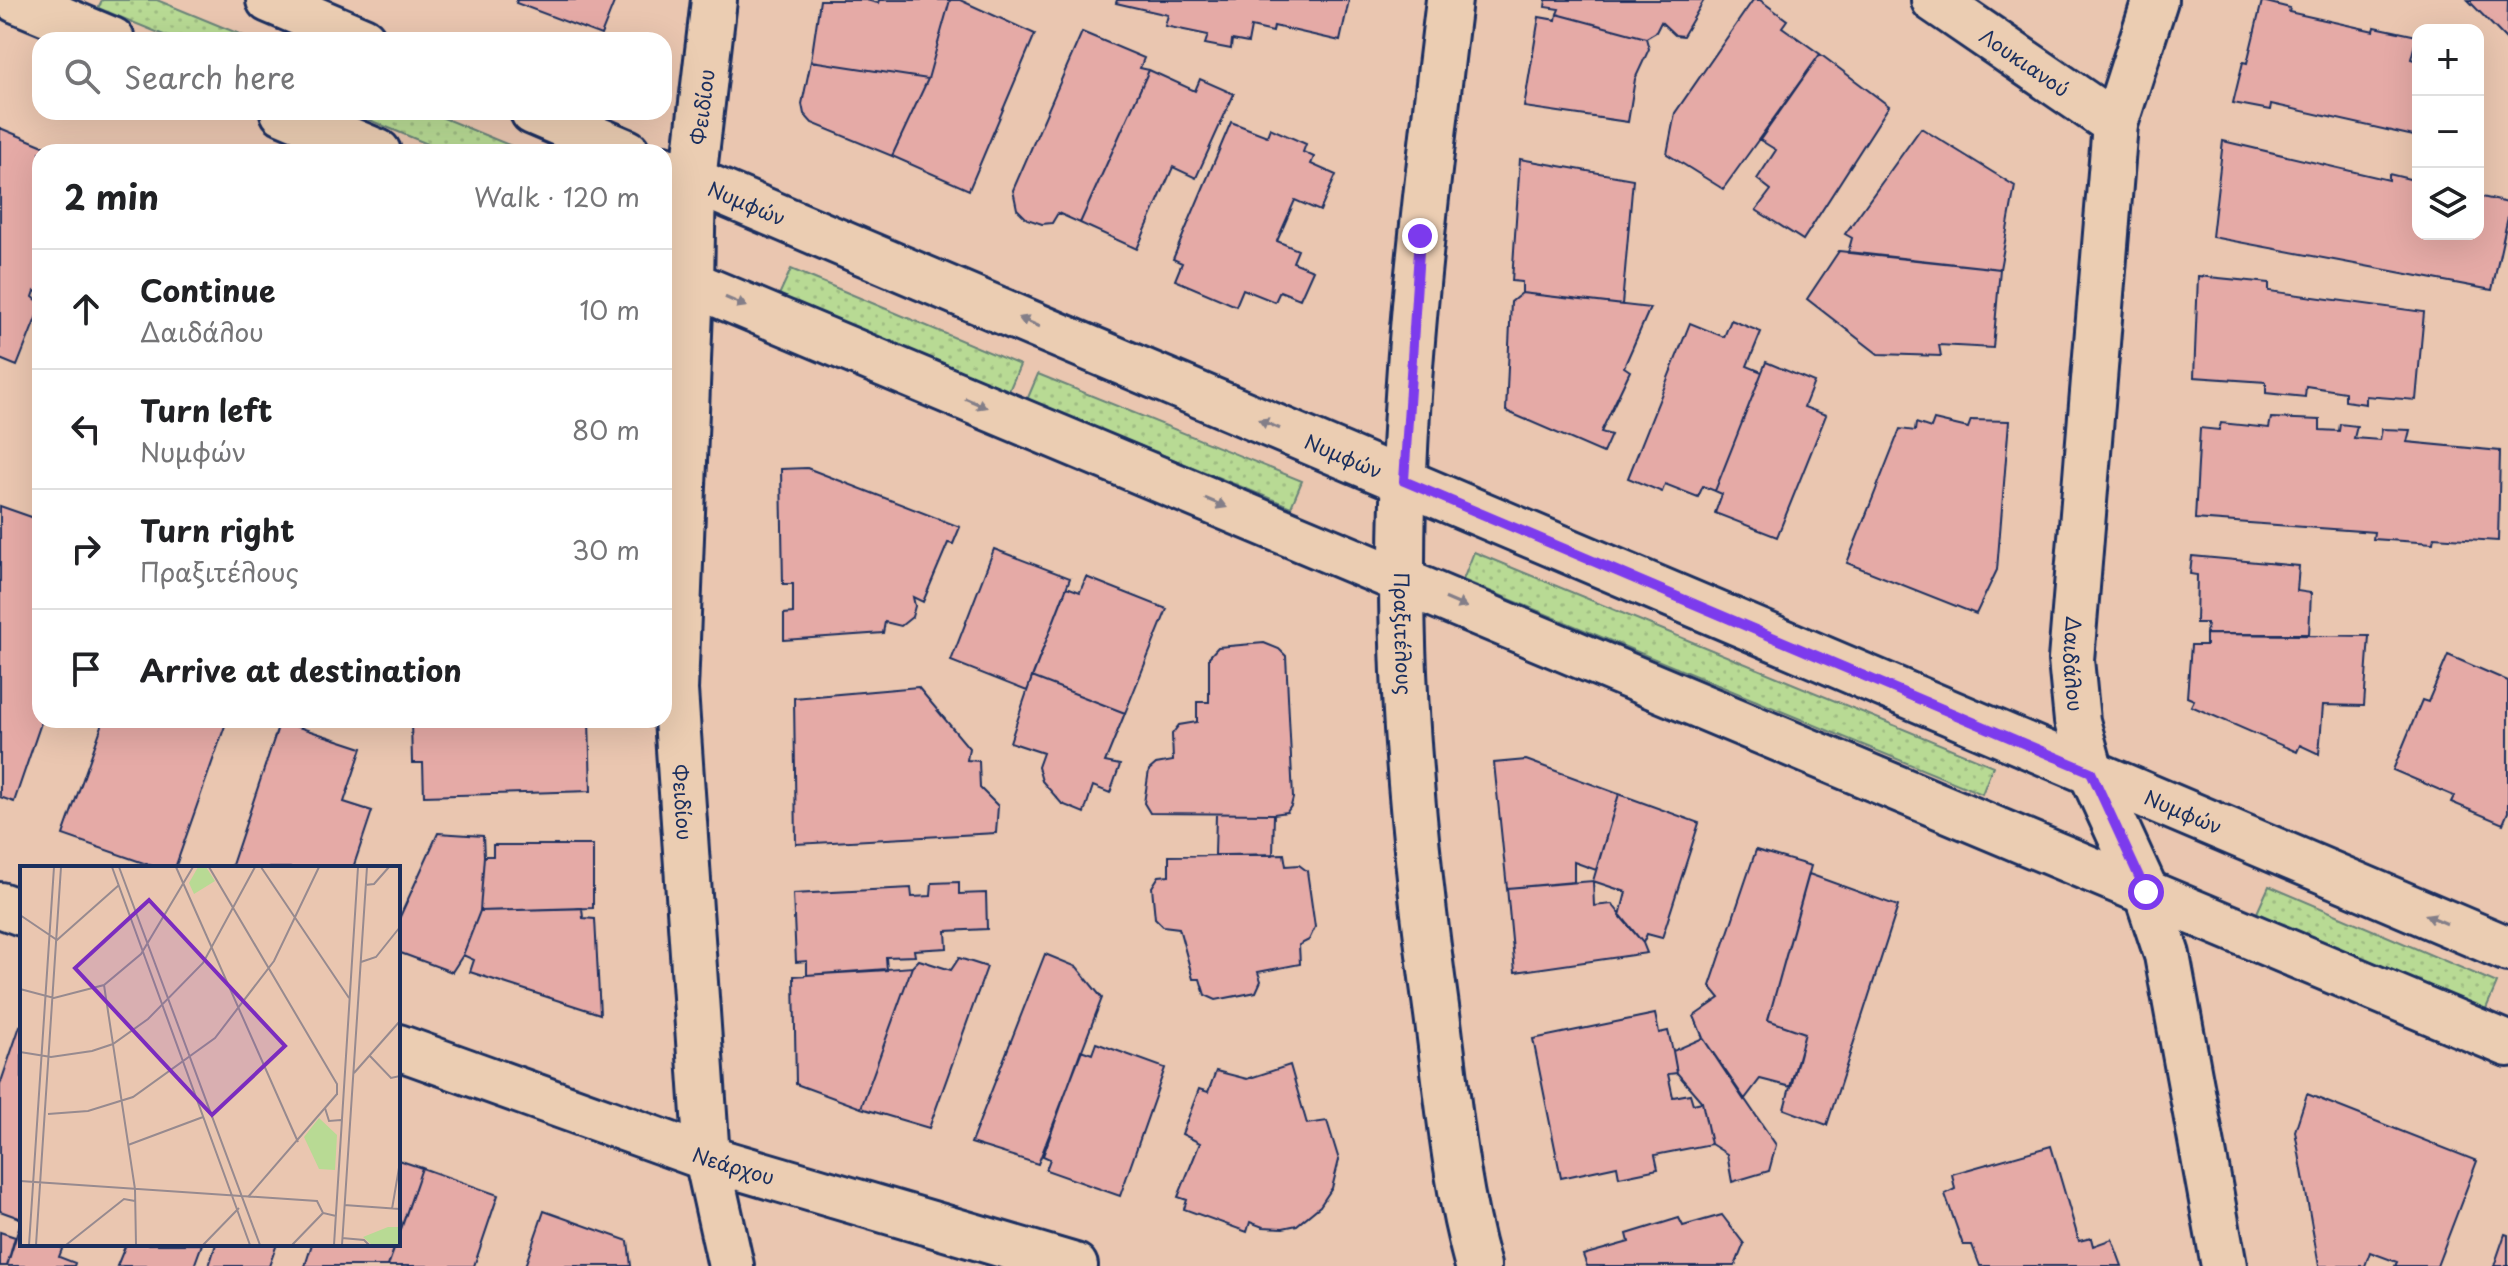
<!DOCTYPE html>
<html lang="en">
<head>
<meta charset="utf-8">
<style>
	:root { --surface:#fff; --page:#f6f6f6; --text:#202124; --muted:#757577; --line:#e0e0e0 }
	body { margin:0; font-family:"Playpen Sans",sans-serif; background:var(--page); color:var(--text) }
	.controls { position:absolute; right:24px; top:24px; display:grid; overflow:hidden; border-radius:16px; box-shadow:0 8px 32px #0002 }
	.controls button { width:72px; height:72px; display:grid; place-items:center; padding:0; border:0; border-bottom:2px solid var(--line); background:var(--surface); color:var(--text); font:40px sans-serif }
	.stop { position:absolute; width:24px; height:24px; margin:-18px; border:6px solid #7c3aed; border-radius:50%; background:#fff }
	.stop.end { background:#7c3aed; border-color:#fff; box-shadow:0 2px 8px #0008 }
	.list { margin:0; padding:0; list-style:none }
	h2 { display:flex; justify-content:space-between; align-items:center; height:104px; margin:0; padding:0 32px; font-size:34px }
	h2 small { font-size:26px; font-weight:400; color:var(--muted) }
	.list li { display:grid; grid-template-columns:52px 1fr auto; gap:24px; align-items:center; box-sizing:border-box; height:120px; padding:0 32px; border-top:2px solid var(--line) }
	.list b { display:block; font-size:30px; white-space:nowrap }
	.list p { margin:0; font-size:26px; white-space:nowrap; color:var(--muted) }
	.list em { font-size:26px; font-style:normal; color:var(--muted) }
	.icon { flex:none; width:44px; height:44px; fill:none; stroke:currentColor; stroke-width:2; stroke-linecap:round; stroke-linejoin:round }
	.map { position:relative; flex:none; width:2508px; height:1266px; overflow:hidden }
	.search { position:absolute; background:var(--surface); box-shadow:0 8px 32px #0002; left:32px; top:32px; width:640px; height:88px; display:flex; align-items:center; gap:20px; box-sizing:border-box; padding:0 28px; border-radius:24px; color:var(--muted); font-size:30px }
	.panel { position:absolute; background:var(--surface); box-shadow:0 8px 32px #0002; left:32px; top:144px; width:640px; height:584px; border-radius:24px }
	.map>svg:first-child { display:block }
</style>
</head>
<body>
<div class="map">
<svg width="2508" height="1266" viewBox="0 0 2508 1266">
	<defs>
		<pattern id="grass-dots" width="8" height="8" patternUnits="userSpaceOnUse" patternTransform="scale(2)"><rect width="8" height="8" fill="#b8da94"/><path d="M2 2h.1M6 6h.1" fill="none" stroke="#9ebb82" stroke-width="1.8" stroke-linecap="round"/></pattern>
	</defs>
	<rect width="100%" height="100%" fill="#eac6b0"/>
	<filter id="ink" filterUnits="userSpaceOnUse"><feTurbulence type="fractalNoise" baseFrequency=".0125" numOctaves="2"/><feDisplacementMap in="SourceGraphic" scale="16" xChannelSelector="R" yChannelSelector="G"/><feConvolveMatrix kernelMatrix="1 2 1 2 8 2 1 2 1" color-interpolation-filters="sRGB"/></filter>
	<g filter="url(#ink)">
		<path fill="url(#grass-dots)" stroke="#6a8479" stroke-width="2" d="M102,0H157L254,40H176L98,8Z
			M350,112H429L526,152H447Z
			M791,269L1020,365L1009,391L779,295Z
			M1038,374L1302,481L1291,507L1027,400Z
			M1474,552L1993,766L1982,794L1463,580Z
			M2269,886L2497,983L2485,1011L2256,915Z"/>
		<path fill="#e5aaa6" stroke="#1b2f5e" stroke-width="2" d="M517,0H615L601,35L516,3Z
			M820,0H866L878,3L879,0H950L928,79L811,61Z
			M950,0H960L1035,34L969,190L892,156L928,79Z
			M1117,0H1349L1340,41L1274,26L1273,32L1251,27L1248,43L1232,40L1231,49L1205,44L1208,35L1165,26L1168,15L1116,3Z
			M1546,0H1704L1683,36L1675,35L1661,22L1656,32L1646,38L1557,14L1559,9L1545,7Z
			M1753,0H1760L1787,20L1782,27L1820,54L1723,189L1667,154L1675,113Z
			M2468,0H2508L2507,40Z
			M2262,1L2290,8L2289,12L2374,31L2375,27L2417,36L2411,59L2418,61V137L2271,104L2270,110L2233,103L2243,62L2247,63Z
			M1557,14L1646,38L1649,49L1635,79L1628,122L1524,107L1539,17L1556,20Z
			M1082,32L1144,58L1140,68L1149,70L1080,223L1058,213L1052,223L1042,224L1027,219L1017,209L1013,190Z
			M1820,54L1889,106L1803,240L1756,210L1771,190L1757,179L1776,150L1760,140Z
			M811,61L928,79L892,156L812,123L804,114L802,104Z
			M1149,70L1195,91L1200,79L1234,94L1196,178L1173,167L1137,249L1080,223Z
			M1231,122L1267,136L1270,128L1306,144L1303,152L1314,157L1311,164L1336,175L1320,211L1295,200L1277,241L1298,250L1293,262L1313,270L1300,299L1280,291L1275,302L1243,289L1236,306L1175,280L1182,263L1173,259Z
			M0,128L58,152H40V293L35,291L33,297L38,301L40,308L17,366L0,359Z
			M1921,128L2015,186L2000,269L1848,253L1852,238L1845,234Z
			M2223,141L2389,180V174L2418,181V234H2478V196L2508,203V217L2492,290L2212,237Z
			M1520,159L1633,179L1622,305L1522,293V282L1512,281Z
			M1839,251L2000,269L1993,348L1939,345L1941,356L1878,354L1807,299Z
			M2198,276L2269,283V291L2424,312L2416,400L2366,396V404L2345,401V392L2306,386L2305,397L2266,393V382L2194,377Z
			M1522,293L1650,308L1624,367L1630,371L1601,432L1611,435L1603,453L1506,411L1511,302Z
			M1731,320L1761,332L1747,366L1762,372L1715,491L1703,486L1698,497L1665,484L1662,492L1628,478L1690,323L1724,337Z
			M1766,362L1814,382L1804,407L1826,415L1777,537L1715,513L1722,494L1715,491Z
			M2271,418L2320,420V430L2339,431L2340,424L2357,426L2354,438L2380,440L2382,429L2410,430L2407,442L2500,451L2498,541L2434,537L2433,543L2373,539L2374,532L2195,519L2200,428L2219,430L2221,423L2269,428Z
			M1934,420L1968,428L1971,420L2009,421L1997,570L1976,614L1847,563L1900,429L1915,431L1916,423L1931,428Z
			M807,468L960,527L953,544L948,543L923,602L913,597L915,606L912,617L901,626L885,622L883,633L784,640V614L793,613V584H783L781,469Z
			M0,506L40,520V720H42L14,802L0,797Z
			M994,549L1070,578L1027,691L951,661Z
			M2192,556L2299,566L2297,591L2311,593L2309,634H2206L2207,623H2196L2197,575L2190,574Z
			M1086,577L1167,609L1125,713L1032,677L1067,587L1080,592Z
			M2206,634L2369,636L2364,706L2323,705L2319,754L2300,745L2297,752L2191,706L2194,700L2187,697L2191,645H2206Z
			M1264,643L1279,649L1286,656L1293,798L1291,806L1287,812L1274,814L1150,813L1144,803L1149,770L1156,764L1173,761L1172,734L1179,725L1197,722V702H1209V657L1218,647Z
			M2448,655L2508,681V812L2503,824L2451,802L2454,796L2393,770L2422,700L2428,702Z
			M1032,677L1125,713L1105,762L1120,765L1110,793L1093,786L1084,813L1062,804L1042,781L1038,767L1043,753L1010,742Z
			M918,687L969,748L967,760L979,761L980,788L998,806L996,833L796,844L794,698Z
			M104,720H227L175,868H158L63,835Z
			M411,720H589L591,791L424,796L423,763H412Z
			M280,721L362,748L344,802L372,811L353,868H231Z
			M1526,760L1619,794L1596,870L1574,862V882L1507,888L1494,763Z
			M1619,794L1699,823L1662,938L1647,934L1643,943L1620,916L1626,892L1593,881Z
			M1216,814H1274L1273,855H1215Z
			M438,833L483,836L484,856L480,911L463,955L452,972L398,952V921Z
			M493,845H593V908L480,911L484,856H493Z
			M1756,850L1811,866L1768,1020L1805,1033L1791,1087L1760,1079L1744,1100L1703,1038L1694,1016L1720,998L1710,986Z
			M1284,854L1286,866L1299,865L1307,871L1315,927L1309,940L1299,945L1300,964L1258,972L1261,981L1256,992L1216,1000L1205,995L1200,979H1193L1179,928L1163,926L1155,918L1152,887L1159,876L1169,875V856Z
			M1809,874L1898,906L1827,1125L1784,1109L1805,1033L1768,1020Z
			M1593,881L1594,906L1612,904L1643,943L1647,953L1515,972L1507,888Z
			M959,882V894L986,893L987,929L946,931L947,948L914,950L915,956L886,957L887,970L807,975V961L796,962L793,894L911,888L912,897L931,896L932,883Z
			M582,908L583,918L595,919L600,1014L470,972L474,960L463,955L480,911Z
			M1045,954L1077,967L1102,998L1038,1164L971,1143Z
			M959,958L987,967L929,1128L861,1108L912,967L919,960L951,970Z
			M912,967L861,1108L796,1084L794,976Z
			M1655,1014L1659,1033L1668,1031L1673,1051L1677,1073L1668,1074L1673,1097L1690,1094L1693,1104L1702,1102L1711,1144L1655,1155L1658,1169L1619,1177L1617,1166L1561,1178L1533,1039Z
			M20,1026L22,1027V1219L0,1211V1085Z
			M1703,1038L1776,1145L1769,1171L1732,1182L1727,1154L1711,1144L1702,1102L1677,1073L1673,1051Z
			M1096,1043L1165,1068L1120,1196L1046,1170L1050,1159L1043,1156L1081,1050L1092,1054Z
			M1290,1065L1307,1124L1327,1121L1339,1160L1332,1188L1320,1206L1297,1225L1283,1228L1263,1227L1250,1222L1247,1232L1184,1209L1187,1200L1178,1197L1200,1143L1182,1134L1199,1089L1208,1092L1216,1071L1247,1079Z
			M2307,1094L2477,1161L2437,1266H2395L2397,1262L2370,1252L2365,1266H2319L2295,1131Z
			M2051,1146L2079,1241L2091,1238L2093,1246L2112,1239L2122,1266H1980L1972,1245H1963L1945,1194L1955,1189L1952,1174Z
			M398,1160L422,1168L398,1238Z
			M422,1168L498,1195L474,1266H388Z
			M544,1211L628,1241L631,1266H525Z
			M1722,1215L1744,1244L1735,1266H1587L1583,1255L1629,1242L1627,1234L1679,1218L1683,1226Z
			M22,1218V1244H64L59,1257L75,1263L74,1266H7Z
			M0,1232L15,1237L7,1266H0Z
			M2505,1234L2508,1235V1266H2494Z
			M126,1244H202L194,1266H117Z
			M216,1244H277L269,1266H209Z
			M312,1244H396L388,1266H305Z"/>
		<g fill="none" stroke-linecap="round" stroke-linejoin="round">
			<defs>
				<g id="minor">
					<path d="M16,0L112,40"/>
					<path d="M269,0L363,40"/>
					<path id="s1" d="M714,0L693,180L691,284L675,690L707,1158L731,1266"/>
					<path id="s2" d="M1449,0C1426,192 1401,386 1402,580C1402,725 1417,871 1437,1014C1448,1098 1455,1184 1478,1266"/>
					<path id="s3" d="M1934,0L2115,124"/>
					<path id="s4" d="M2155,0L2115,124L2071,660L2077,721L2091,772L2146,892L2167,955L2224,1266"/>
					<path d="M283,112L378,152"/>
					<path d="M533,112L627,152"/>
					<path id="s5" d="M664,168L2508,949"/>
					<path d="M664,272L2508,1044"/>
					<path d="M0,905L22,913"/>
					<path id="s6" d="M398,1047L707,1158L1075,1266"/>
				</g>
			</defs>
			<use href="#minor" stroke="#1b2f5e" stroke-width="50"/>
			<use href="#minor" stroke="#ebcdb2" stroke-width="44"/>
		</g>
		<defs><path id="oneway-solid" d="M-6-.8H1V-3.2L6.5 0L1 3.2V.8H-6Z" transform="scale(2)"/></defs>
		<g fill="#837e88">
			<use href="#oneway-solid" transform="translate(736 302) rotate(23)"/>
			<use href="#oneway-solid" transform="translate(1029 322) rotate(-157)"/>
			<use href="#oneway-solid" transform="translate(976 403) rotate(23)"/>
			<use href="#oneway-solid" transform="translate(1269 424) rotate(-157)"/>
			<use href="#oneway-solid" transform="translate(1216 503) rotate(23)"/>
			<use href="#oneway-solid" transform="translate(1456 603) rotate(23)"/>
			<use href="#oneway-solid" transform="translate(2436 919) rotate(-157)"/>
		</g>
	</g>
	<g fill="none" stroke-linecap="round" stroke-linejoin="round" filter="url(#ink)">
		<path stroke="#7c3aed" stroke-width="10" d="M1420,236L1404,481L2091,772L2146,892"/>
	</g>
	<g text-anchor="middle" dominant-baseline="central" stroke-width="7" stroke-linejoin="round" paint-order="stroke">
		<g font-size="20" fill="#1b2f5e" stroke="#ebcdb2">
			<text stroke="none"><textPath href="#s3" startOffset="110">Λουκιανού</textPath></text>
			<text transform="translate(702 107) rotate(-83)">Φειδίου</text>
			<text stroke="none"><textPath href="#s5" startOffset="90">Νυμφών</textPath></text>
			<text stroke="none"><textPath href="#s5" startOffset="738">Νυμφών</textPath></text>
			<text stroke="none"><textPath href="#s2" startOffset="636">Πραξιτέλους</textPath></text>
			<text stroke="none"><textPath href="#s4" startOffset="672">Δαιδάλου</textPath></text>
			<text stroke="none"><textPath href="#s1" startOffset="804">Φειδίου</textPath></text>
			<text stroke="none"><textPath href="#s5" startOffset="1650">Νυμφών</textPath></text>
			<text stroke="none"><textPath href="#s6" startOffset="356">Νεάρχου</textPath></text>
		</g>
	</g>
	<g transform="translate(20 866)">
		<rect width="380" height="380" fill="#eac6b0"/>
		<path d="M178,1H186L195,15L174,28L169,17ZM368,361H380V379H352L343,371Z" fill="#b8da94"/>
		<path d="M299,252L317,269L315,304L299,303L284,271Z" fill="#b8da94"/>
		<path fill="none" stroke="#978a8f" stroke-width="2" d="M92,1L230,379M99,1L240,379M156,1L278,276M189,1L317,218V229M241,1L329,132M345,19L354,18L369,1M0,49L37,74L99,19M341,96L356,91L380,61M84,119L115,323L116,379M0,123L34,132L84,119L121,88L173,1M0,186L31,191L72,185L93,178L128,153L183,97L235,1M350,190L371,212L380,210M334,207L380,155M305,242L309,255L321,254M28,248L68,245L113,231L195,172L254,95L299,1M108,279L183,251M0,315L297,335L303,347L316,350M228,331L317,228M324,339L380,343M372,343L380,296M322,372L344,374L349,379M9,379L34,1M16,379L41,1M46,379L104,333L115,335M183,379L219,342M272,379L303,347M314,379L338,1M322,379L347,1"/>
		<path fill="#7b2cbf" fill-opacity="0.15" stroke="#7b2cbf" stroke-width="4" d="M129,34L265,180L192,249L55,102Z"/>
		<rect width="380" height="380" fill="none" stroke="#1b2f5e" stroke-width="4"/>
	</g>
</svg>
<div class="controls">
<button>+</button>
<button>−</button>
<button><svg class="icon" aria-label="layers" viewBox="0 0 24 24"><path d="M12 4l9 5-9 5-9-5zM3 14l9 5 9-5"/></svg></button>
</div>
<div class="stop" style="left:2146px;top:892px"></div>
<div class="stop end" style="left:1420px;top:236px"></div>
<div class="search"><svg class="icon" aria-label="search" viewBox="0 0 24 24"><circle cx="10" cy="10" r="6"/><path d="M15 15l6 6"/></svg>Search here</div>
<section class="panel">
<h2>2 min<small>Walk · 120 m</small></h2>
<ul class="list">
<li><svg class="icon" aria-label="ahead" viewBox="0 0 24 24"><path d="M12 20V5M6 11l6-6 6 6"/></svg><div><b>Continue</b><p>Δαιδάλου</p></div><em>10 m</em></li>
<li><svg class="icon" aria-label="left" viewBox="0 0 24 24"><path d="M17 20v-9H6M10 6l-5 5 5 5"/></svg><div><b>Turn left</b><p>Νυμφών</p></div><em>80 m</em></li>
<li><svg class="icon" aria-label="right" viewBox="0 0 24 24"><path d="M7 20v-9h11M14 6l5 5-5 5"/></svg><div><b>Turn right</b><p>Πραξιτέλους</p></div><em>30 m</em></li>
<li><svg class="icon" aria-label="arrive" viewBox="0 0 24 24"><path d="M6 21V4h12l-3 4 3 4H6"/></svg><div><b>Arrive at destination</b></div></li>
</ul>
</section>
</div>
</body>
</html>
